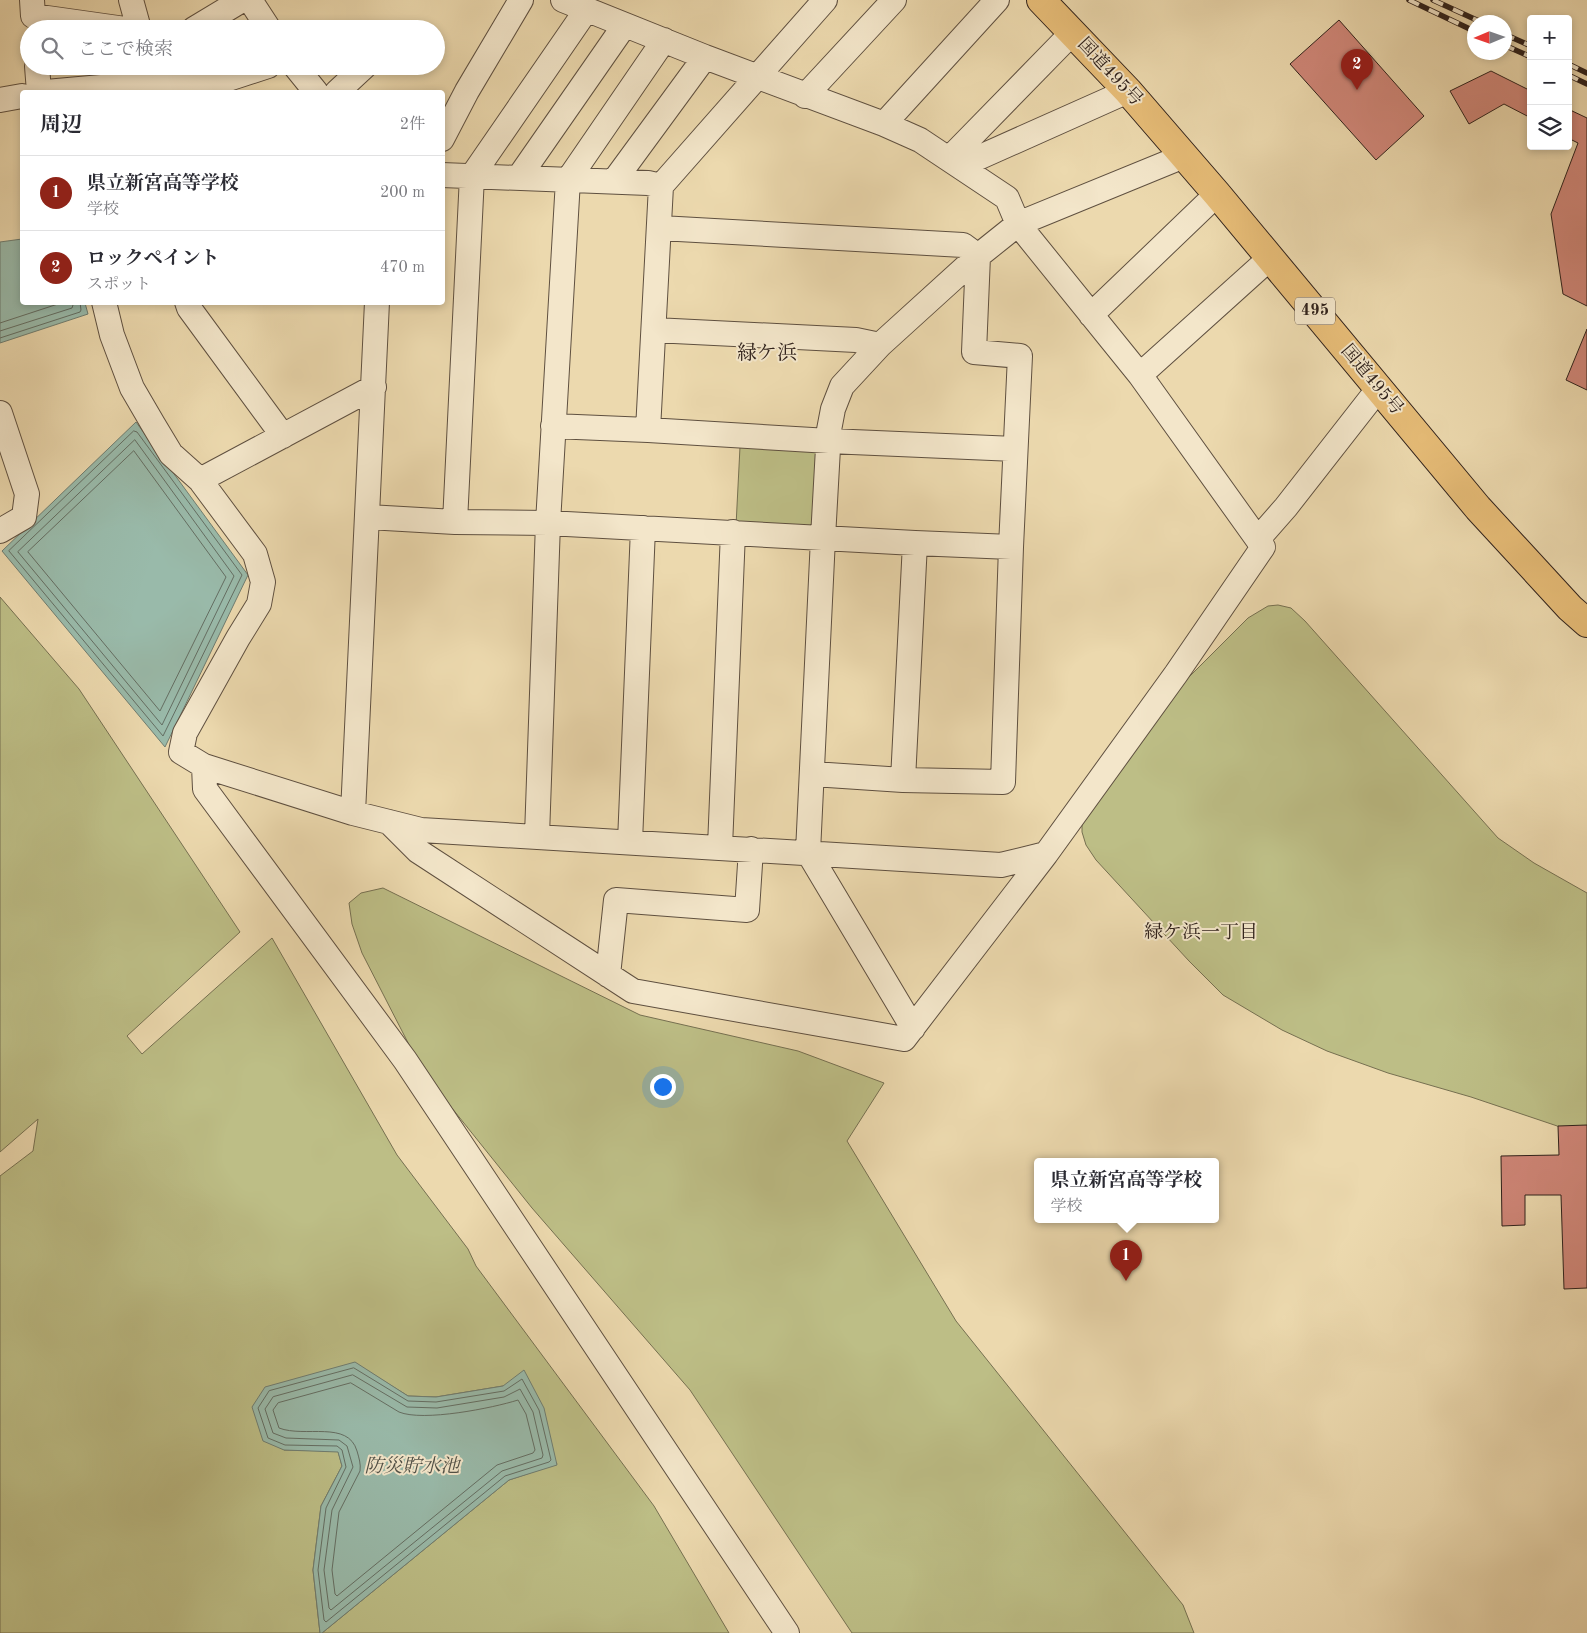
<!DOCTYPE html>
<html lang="ja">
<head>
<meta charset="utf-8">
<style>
	:root { --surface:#fff; --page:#f7f7f7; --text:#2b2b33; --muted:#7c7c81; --line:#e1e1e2; --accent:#8f2418 }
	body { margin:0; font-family:"Old Standard TT","Noto Serif JP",serif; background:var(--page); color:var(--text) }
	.controls { position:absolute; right:15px; top:15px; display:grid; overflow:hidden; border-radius:5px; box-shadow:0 2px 8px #0003 }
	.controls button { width:45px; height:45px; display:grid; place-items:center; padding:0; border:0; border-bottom:1px solid var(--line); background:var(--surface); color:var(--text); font:25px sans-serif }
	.compass { position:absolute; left:1467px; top:15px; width:45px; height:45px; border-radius:50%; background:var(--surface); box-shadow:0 2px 8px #0003; rotate:268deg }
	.you { position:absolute; left:662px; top:1086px; width:18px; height:18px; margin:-12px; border:4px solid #fff; border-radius:50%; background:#1a73e8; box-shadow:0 0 0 8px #1a73e833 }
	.badge { display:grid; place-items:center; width:32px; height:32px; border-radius:50%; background:var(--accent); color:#fff; font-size:16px; font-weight:700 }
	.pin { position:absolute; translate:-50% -41px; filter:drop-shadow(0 1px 2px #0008) }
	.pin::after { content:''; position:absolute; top:26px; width:18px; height:15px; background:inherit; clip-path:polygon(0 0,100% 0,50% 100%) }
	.popup { position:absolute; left:1034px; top:1158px; width:185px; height:65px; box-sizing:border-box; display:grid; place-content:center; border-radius:5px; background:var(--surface); filter:drop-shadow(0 1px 4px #0005); font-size:16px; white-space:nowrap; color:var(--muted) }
	.popup b { font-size:19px; color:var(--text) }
	.popup::after { content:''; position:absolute; left:50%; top:100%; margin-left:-10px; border:10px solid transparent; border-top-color:var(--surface) }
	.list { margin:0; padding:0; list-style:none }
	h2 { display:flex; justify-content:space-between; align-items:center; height:65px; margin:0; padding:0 20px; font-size:21px }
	h2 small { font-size:16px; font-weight:400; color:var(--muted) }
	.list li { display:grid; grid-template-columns:32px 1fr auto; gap:15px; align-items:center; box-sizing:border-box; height:75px; padding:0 20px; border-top:1px solid var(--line) }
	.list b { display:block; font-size:19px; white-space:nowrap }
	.list p { margin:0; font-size:16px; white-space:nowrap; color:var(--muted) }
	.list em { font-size:16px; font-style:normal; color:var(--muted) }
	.icon { flex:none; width:28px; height:28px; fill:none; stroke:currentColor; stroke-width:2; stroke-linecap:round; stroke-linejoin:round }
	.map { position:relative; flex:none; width:1587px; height:1633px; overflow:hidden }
	.search { position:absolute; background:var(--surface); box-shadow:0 2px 8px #0003; left:20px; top:20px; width:425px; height:55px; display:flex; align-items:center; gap:12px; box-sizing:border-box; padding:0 18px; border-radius:28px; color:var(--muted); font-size:19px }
	.panel { position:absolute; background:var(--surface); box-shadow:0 2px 8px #0003; left:20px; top:90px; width:425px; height:215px; border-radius:5px }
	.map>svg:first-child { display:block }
</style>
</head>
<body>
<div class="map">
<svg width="1587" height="1633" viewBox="0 0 1587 1633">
	<rect width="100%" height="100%" fill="#ecd9ae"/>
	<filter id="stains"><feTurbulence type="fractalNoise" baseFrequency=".004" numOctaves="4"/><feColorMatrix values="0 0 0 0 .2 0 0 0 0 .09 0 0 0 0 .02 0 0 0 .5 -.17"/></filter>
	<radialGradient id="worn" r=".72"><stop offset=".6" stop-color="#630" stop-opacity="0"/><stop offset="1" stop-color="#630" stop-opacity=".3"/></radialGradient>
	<path fill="#bdbe86" stroke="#767051" d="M740,447L819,451L816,530L736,526Z
		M0,597L79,689L240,932L127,1036L142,1054L272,938L397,1155L468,1249L476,1266L654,1506L729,1633H322L509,1480L557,1464L503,1386L436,1397L408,1396L355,1363L284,1450L338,1451L342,1466L321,1506L313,1570L320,1633H0V1176L33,1151L38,1119L0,1152Z
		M1278,605L1291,608L1305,621L1498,838L1534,863L1587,893V1136L1471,1097L1388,1073L1327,1051L1282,1030L1223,995L1189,961L1096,860L1086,845L1082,832V817L1114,752L1248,618L1268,606Z
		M383,888L640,1015L798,1051L884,1083L847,1141L956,1321L1183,1605L1194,1633H852L690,1390L532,1208L423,1072L362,953L352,924L349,903L361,893Z"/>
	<path fill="#99baaa" stroke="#6f7d71" d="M22,239V302L85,303L88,314L0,343V242Z
		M136,422L248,575L165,747L2,551Z
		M355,1362L408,1396L436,1397L503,1386L524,1370L544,1408L557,1465L509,1480L322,1633H320L313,1570L321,1506L342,1466L338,1452L284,1450L263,1441L252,1407L265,1387Z"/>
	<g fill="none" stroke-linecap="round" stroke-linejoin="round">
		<path stroke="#646e63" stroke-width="1" d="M0,323L64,302
			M0,331L72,308L74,302
			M0,338L80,312L81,310L80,302
			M134,431L137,432L242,575L163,736L9,551Z
			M135,440L234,576L162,725L18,552Z
			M134,451L226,577L160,711L28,552Z
			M354,1368L408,1401L436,1402L504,1391L522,1379L539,1410L551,1460L549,1462L505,1476L326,1622L324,1620L318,1570L326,1508L346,1467L342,1450L337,1446L285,1445L268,1438L258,1408L269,1391Z
			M353,1375L407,1407L437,1408L504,1397L520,1389L533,1412L543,1455L542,1458L502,1471L331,1610L329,1608L324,1570L332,1510L353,1467L347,1446L339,1440L286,1438L273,1433L265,1409L273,1397Z
			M351,1383L399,1412C423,1422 493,1408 518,1400L526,1414L535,1450L533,1453L497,1465L337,1596L335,1594L332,1570L339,1512L360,1471C361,1464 359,1458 357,1451C348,1420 305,1438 279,1428L273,1410L278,1403Z"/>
	</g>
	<path fill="#d08779" stroke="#30221c" d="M1339,20L1424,116L1376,160L1290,64Z
		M1491,71L1531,91V118L1504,104L1469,124L1450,91Z
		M1568,109L1587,118V306L1563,294L1551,214L1578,143L1568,138Z
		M1587,329V390L1566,380Z
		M1587,1125V1288L1564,1289L1561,1195H1525V1225L1502,1226L1501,1156L1559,1155L1558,1126Z"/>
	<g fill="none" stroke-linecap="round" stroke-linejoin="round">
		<defs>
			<path id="minor" d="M32,0L33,16L125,29
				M131,0L139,29
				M250,0L269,29
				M194,29L242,0
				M37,66L39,92
				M295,66L316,92
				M46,92L146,83L225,80L268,66
				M337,92L365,66
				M805,96L894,0
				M0,100L22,96
				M884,124L997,0
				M442,139L467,91L521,0
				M949,159L1073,32
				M960,166L1128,91
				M442,175L648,183L661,186
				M519,177L624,26
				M614,181L705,57
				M660,228L963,245L978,256
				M104,302L112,335L132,388L153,424L171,454L200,480L255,554L263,582L259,604L238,638L185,733L181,752L204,766L353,813L421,830L1001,865L1046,854L1176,674L1263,547L1140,375L1018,224L1007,198L920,140L884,124L705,57L563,0
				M187,302L189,308L283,436
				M1091,315L1217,194
				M654,330L856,340L880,345
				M1140,375L1270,258
				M0,413L27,494L24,517L0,531
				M553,426L648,430L829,441L1015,449
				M648,430L661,186L825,0
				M200,480L374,387
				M368,517L455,522L548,523L915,543L1011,547
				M455,522L472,176L587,9
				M1258,539L1286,507L1379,388
				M204,766L205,789L405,1060L787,1633
				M813,774L903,780L1003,782L1011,547L1020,356L974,352L978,256
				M903,780L915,543
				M353,813L377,302
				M389,822L418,851L633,991L904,1039L1046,854
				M537,836L548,523L568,180L664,40
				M630,842L643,528
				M720,847L733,532
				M608,975L616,900L747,910L751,849
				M913,1028L808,852L823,538L829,430L833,409L842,386L880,345L978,256L1018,224L1184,156"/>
			<path id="highway" d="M1041,0L1128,91L1217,194L1478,508L1570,608L1587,623"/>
		</defs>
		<use href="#minor" stroke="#5f5040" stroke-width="26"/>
		<use href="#highway" stroke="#30221c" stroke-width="30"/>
		<use href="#minor" stroke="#f3e6ca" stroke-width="24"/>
		<use href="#highway" stroke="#e6bc77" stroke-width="28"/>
		<defs>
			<path id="rail" d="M1409,0L1474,31
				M1433,0L1481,22
				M1504,34L1531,46
				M1504,45L1531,57
				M1568,64L1587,73
				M1568,75L1587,84"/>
		</defs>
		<use href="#rail" stroke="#30221c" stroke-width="5.5"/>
		<use href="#rail" stroke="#f3e6ca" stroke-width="4" stroke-dasharray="11" stroke-linecap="butt"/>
	</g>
	<g text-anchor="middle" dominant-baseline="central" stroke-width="4" stroke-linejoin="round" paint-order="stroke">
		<rect fill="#f3e6ca" stroke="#6a5d50" stroke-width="1" x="1295" y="297.5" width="40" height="27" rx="4"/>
		<g font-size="16" font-weight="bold" fill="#30221c">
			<text x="1315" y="311">495</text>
		</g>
		<g font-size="18" fill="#30221c" stroke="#f3e6ca">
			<text transform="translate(1110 72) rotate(47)">国道495号</text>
			<text transform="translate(1372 380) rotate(50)">国道495号</text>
		</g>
		<g font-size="19" fill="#30221c" stroke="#f3e6ca">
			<text x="1201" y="933">緑ケ浜一丁目</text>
		</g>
		<g font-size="19" font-style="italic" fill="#505047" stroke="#f3e6ca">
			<text x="412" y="1467">防災貯水池</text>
		</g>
		<g font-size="20" fill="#30221c" stroke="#f3e6ca">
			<text x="767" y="354">緑ケ浜</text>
		</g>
	</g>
	<rect width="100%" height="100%" filter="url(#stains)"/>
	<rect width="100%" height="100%" fill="url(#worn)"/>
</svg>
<div class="controls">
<button>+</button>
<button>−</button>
<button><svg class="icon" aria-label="layers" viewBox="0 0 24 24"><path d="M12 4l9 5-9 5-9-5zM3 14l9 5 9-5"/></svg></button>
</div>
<svg class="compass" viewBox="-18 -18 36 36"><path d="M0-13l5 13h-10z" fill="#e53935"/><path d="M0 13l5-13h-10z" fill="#7c7c81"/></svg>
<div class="you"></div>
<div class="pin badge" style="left:1126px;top:1281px">1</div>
<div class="popup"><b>県立新宮高等学校</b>学校</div>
<div class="pin badge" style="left:1357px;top:90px">2</div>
<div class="search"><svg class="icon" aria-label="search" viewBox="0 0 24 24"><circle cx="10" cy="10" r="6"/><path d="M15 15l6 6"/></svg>ここで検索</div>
<section class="panel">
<h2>周辺<small>2件</small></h2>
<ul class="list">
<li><span class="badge">1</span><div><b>県立新宮高等学校</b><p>学校</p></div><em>200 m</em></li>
<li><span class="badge">2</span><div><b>ロックペイント</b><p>スポット</p></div><em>470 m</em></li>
</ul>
</section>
</div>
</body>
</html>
